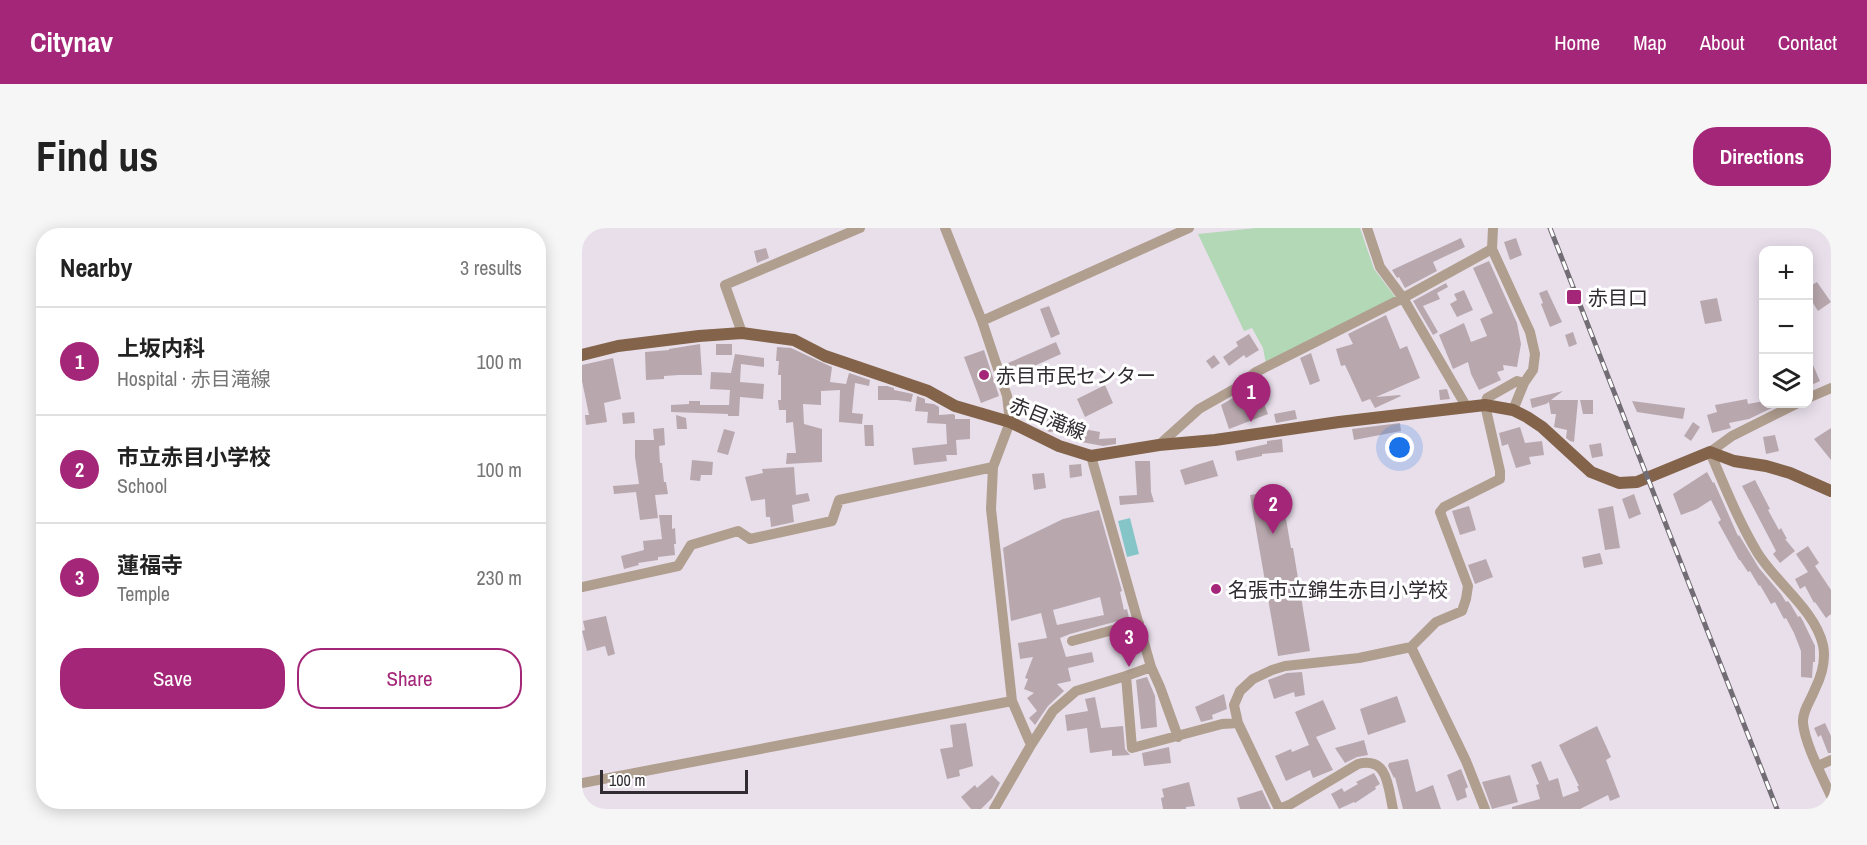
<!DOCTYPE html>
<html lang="en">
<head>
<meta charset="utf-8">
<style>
	:root { --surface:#fff; --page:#f6f6f6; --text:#222; --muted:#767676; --line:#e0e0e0; --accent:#a42678 }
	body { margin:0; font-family:"Archivo Narrow","Noto Sans JP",sans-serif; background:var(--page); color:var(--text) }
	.controls { position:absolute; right:18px; top:18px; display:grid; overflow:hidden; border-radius:12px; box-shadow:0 3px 15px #0003 }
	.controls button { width:54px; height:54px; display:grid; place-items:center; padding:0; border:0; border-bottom:2px solid var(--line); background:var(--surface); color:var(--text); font:30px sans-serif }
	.scale { position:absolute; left:18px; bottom:15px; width:148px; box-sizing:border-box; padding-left:6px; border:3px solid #302c31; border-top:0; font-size:16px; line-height:21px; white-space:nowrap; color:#302c31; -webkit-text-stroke:4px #fff; paint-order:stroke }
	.you { position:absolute; left:818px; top:220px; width:21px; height:21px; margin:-15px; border:4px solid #fff; border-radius:50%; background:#1a73e8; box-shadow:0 0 0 9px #1a73e833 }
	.badge { display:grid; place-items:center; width:39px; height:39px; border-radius:50%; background:var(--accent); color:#fff; font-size:20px; font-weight:700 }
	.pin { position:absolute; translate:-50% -50px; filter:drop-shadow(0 2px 3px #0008) }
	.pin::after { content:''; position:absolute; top:32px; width:21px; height:18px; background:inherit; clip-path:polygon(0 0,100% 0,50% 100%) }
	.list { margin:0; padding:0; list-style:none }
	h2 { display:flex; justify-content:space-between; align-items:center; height:78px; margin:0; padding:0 24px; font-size:26px }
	h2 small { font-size:20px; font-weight:400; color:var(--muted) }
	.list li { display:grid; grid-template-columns:39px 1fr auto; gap:18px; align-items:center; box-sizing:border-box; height:108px; padding:0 24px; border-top:2px solid var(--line) }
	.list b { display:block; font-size:22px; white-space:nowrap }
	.list p { margin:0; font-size:20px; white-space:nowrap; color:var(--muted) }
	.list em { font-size:20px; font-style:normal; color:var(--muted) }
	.actions { display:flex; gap:12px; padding:18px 24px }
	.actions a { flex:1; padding:14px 0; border:2px solid var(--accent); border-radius:24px; text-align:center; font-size:21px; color:var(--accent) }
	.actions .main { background:var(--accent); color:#fff }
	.icon { flex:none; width:33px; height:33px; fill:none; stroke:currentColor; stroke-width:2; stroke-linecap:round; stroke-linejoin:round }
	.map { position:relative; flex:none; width:1249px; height:581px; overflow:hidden; border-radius:24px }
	header { display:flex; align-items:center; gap:36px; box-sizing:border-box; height:84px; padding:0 30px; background:var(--accent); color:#fff }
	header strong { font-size:28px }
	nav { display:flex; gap:33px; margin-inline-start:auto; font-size:21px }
	.intro { display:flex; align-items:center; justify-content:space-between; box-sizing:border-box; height:144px; padding:0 36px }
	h1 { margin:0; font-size:42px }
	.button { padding:15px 27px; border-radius:24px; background:var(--accent); color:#fff; font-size:21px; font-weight:700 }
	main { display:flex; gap:36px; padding:0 36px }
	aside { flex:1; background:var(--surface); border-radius:24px; box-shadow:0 3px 15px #0003 }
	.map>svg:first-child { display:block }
</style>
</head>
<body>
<header>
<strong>Citynav</strong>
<nav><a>Home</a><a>Map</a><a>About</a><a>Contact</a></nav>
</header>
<div class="intro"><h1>Find us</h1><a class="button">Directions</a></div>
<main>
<aside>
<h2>Nearby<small>3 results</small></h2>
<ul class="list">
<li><span class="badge">1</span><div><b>上坂内科</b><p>Hospital · 赤目滝線</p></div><em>100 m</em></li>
<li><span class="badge">2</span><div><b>市立赤目小学校</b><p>School</p></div><em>100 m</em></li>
<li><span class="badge">3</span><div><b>蓮福寺</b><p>Temple</p></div><em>230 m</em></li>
</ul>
<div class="actions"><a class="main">Save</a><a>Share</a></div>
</aside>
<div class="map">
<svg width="1249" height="581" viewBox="0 0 1249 581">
	<rect width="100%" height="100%" fill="#e8dfeb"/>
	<path fill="#b3d8b6" d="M674,0H778L792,41L814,70L684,136L681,120L670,100L662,103L616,6Z"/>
	<path fill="#85c5c8" d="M548,290L557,326L545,329L536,293Z"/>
	<path fill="#b8a8ae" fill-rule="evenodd" d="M879,10L883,19L851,34L855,43L823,60L817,49L815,50L810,42Z
		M934,10L940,27L928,32L922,14Z
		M184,20L187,30L175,35L172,23Z
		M907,33L935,95L939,116L935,139L921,137L922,142L915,144L919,152L897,162L889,146L886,134L871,141L857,107L882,95L889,114L905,108L898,91L911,85L891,40Z
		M1235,54L1249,74L1236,83L1227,69V59Z
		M864,55L866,59L855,65L858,71L841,78L856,104L851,107L831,73Z
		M882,62L891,82L875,89L868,76L875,72L872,66Z
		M965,62L980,94L968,99L959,76L961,75L957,65Z
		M1135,70L1140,93L1123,96L1118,73Z
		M467,78L478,106L469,110L458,81Z
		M804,87L818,121L825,118L838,150L794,169L818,167L819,168L793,180L788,171L780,174L763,137L759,138L754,121L771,116L766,106Z
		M991,104L995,116L987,119L983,107Z
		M667,106L677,122L664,130L662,127L647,138L641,129L656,118L654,114Z
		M474,114L479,126L432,147L426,135Z
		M118,116L120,147H97L82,148V151L64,152L63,124L87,122V121Z
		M134,116H150V127H134Z
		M195,119L209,120L250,139L248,154L264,156L267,145L288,152L287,158L273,155L270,185L281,186L280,196L257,194L258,162L239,163V177L221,176L222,196L240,201V234L204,236L205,225H214L211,194L204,195V182H197L196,172H199V147H196L197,133H194Z
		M402,122L417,168L399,175L382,129Z
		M729,125L738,153L728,157L718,130Z
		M153,126L182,130V139L159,136L158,154L182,156L181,171L158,169L157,188H146V186L89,184V177L107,176V173H118V177H147L148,162L128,161L129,144L149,145Z
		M632,127L638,135L630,141L624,133Z
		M1227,128L1238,153L1227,158Z
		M31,130L39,171L22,175L25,194L4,197L3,187H7L0,153V137Z
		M523,157L531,175L503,189L495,171Z
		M296,158H305L312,160V162L331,166L329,174L315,172H296Z
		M865,161L868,171L858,172L857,162Z
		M663,163L666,170L678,166L686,186L647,201L639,177Z
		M981,163L969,172H996L992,214L988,213L984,210L985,202L972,199L974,186H969L967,174L964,176L950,180L948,171Z
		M335,168L343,171V175L352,176L357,179V187L371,186L373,187V191H388V211L374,212L375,227H364L365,233L332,237L330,220L365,216L364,196L345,195L346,184L333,183Z
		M1165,171L1166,176L1182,173V176H1198L1167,191L1147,195L1149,200L1130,205L1125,187L1135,184L1133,177Z
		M998,172H1011V186H1001Z
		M1050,173L1103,180L1101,191L1055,184Z
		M713,182L715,191L694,195L692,186Z
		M475,183L476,203L467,204L464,202L463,184Z
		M52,184L53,195L41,196L40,185Z
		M94,187L104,190L105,201H95Z
		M1111,194L1118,199L1109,213L1102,208Z
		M818,195L819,203L772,212L770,201Z
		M282,197H291L292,218H283Z
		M938,199L943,215L960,213L962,227L947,229L949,236L934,240L926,216L920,218L917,205Z
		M82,200L83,217L77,218L78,235H80L82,254H84L86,266L73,267L76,290L58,292L54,264L32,266L31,258L57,256L53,229V212H72L71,201Z
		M496,200L518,204L517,211L534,210V216L521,218L494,213Z
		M1249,200V232L1232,211Z
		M142,201L153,204L146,227L135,224Z
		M1193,207L1197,223L1184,226L1181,209Z
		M700,211L701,224L680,226V228L655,233L653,223L685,216V213Z
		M1019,215L1021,228L1010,230L1007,217Z
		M110,232L131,234L130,247H119L118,253L108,252Z
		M631,232L636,248L603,257L598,242Z
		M553,233H568L569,264L572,274L538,277L537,268L555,267Z
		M499,236L500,248L488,250L487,237Z
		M212,239L214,267L226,265L228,273L210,277L212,294L189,299L188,289H184L183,271L169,273L163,249L181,245L180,241Z
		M1125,244L1131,255L1132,254L1133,256L1156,308L1157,307L1177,340L1199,366L1204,374L1206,373L1209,377L1216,389L1218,388L1221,393L1233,418V434H1231L1230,450L1219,449V423L1212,405L1204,390L1202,391L1193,374L1189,376L1178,357L1177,358L1168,343L1166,344L1158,332H1157L1136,294L1139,292L1129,272L1115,281L1099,287L1091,266Z
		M462,245L464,260L452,262L450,246Z
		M1173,252L1188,281L1186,282L1197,302L1199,300L1205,311H1203L1213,323L1198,335L1191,326L1194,323L1160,258Z
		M699,262L709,320H711L728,423L696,428L668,267Z
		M1052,266L1059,286L1047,291L1040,271Z
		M887,278L894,302L878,307L870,283Z
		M1031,278L1038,320L1023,322L1016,281Z
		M517,282L540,363L538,364L542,382L545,381L547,390L488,406L478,410L484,429L510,424L512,434L486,440L489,453L475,456L482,463L466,478L453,497L447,490L455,483L445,470L452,465L442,461L446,451L443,450L451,429L438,431L436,415L465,410L459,385L429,393L421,320L481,291ZM518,369L522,387L475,397L471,382Z
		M77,287H90V301L93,300L94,316H92L93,327L76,329V332L56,335L57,337L42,341L39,328L62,322L61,313L80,311Z
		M1226,318L1237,335L1233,338L1249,362V386L1244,390L1233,374L1232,375L1223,358L1218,361L1213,351L1226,344L1214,326Z
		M1018,325L1021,336L1002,340L1000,329Z
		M904,331L911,349L893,356L886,337Z
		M24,388L33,426L26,428L23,418L5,423L0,403L3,402L1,393Z
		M720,444L723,467L713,469L712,464L692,471L686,452L705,445Z
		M565,449L573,468L575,499L559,501L554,452Z
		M642,466L645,481L630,487L631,491L619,494L613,479Z
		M815,468L824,494L786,507L778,481Z
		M513,469L519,500L541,498L543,521L548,527L530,528V522L508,525L505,500L485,503L483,487L506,483L503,471Z
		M741,472L754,501L734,509L751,542L731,550L728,542L704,553L693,528L709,521L710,524L727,517L713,484Z
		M384,495L391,538L377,542L378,548L365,551L358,521L371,519L368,497Z
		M1243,495L1249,508V525H1246L1239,507L1236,509L1232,500Z
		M1015,498L1029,529L1024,532L1038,569L1028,573L1026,567L998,581H930V579L958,571L954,557L957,556L949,537L959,533L967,553L976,550L981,569L997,563L995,558H997L977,517Z
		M782,512L786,527L775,529L763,535L753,520Z
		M587,519L589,535L562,538L560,525Z
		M826,531L834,564L851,557L859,581H821L813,549L812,550L806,538L807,535Z
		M879,541L886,559L883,561L885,569L875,573L865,547Z
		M792,545L798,556L793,559L794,561L773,575L772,574L757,581L749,566L760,560L762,564L776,556L774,554Z
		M410,547L418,555L410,570L399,581H389L379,569L393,557L395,560Z
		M928,547L936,574L910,581L900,554Z
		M607,554L613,578L604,579V581H581L579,570L582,569L580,561Z
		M680,562L689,581H658L655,570Z"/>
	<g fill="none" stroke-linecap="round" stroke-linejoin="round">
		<path stroke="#b09e8f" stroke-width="10" d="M363,0L400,93L425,168L428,194L411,239L409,281L430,473L449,517L412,581
			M785,0L798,39L821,70L884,178
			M911,0L910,21L948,104L953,126L951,142L942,155L931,182
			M400,93L607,0
			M160,105L143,57L278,0
			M1226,170L1249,160
			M1214,176L1150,208L1128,224C1142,257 1156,292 1175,324C1193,354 1233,382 1241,417C1244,432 1240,447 1233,461C1229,472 1220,483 1221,495C1223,516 1240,548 1249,568
			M577,217L617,181L654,160L674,144L821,70L910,21
			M509,228L569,439L544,448L550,520L640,496L656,495L697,581
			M0,359L96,338L109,317L156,303L168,311L250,293L257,272L411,239
			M490,413L557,395
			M569,439L578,459L596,509
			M656,495L652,477L658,463L671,451L690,442L703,438L777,430L829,419
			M449,517L471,483L494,463L544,448
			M1236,538L1249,532
			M0,555L430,473
			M697,581L709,576L776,536C806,528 806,559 811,581
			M903,581L884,533L829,419L854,394L880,383L884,371L886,358L858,284L862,279L918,251V243L903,177L905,170L935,153L942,155"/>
		<path stroke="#83644a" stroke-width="12" d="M0,127L36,118L117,108L160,105L212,112L243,128L346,163L373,178L428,194L477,218L509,228L577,217L633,212L757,194L903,177L931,182L945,189L960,199L1009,244L1037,255L1055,254L1128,224L1152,233L1184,238L1208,245L1249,263"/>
		<defs>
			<path id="rail" d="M968,0L1195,581"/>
		</defs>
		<use href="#rail" stroke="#726c74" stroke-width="5"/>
		<use href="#rail" stroke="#fff" stroke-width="3" stroke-dasharray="9" stroke-linecap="butt"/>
	</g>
	<g fill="#a42678" stroke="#fff" stroke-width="2">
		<rect x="984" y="61" width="16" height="16" rx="3"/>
		<circle cx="402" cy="147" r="6"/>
		<circle cx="634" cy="361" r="6"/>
	</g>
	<g text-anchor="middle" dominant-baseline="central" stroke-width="6" stroke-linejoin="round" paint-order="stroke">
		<g font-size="20" fill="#302c31" stroke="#fff" text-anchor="start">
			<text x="1006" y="69">赤目口</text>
			<text x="414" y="147">赤目市民センター</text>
			<text x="646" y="361">名張市立錦生赤目小学校</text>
		</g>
		<g font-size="20" fill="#302c31" stroke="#fff">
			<text transform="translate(466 190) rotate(22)">赤目滝線</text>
		</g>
	</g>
</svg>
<div class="controls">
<button>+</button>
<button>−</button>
<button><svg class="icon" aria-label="layers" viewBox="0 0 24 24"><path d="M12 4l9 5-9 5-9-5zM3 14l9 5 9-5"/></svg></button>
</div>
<div class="scale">100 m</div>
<div class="you"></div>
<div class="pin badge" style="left:669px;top:194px">1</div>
<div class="pin badge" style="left:691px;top:306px">2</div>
<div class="pin badge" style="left:547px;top:439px">3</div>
</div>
</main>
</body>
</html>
